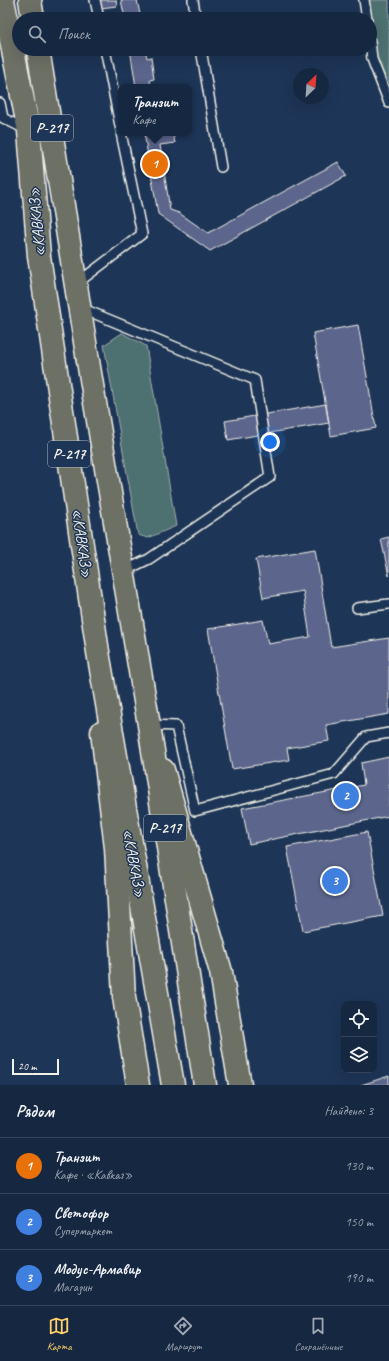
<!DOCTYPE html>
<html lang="ru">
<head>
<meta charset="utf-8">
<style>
	:root { --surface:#162841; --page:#23344c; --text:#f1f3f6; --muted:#9ea6b1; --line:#35445a; --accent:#ffd166 }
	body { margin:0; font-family:Caveat,sans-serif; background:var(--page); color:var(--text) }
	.controls { position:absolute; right:12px; bottom:12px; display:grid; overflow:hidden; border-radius:8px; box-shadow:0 4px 16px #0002 }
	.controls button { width:36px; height:36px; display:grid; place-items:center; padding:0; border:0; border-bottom:1px solid var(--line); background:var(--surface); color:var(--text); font:20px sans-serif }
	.compass { position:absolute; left:293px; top:68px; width:36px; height:36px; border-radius:50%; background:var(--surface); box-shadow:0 4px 16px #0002; rotate:25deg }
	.scale { position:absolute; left:12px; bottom:10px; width:47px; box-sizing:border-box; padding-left:4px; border:2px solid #f4f1e8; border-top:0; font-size:11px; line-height:14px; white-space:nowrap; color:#f4f1e8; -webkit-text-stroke:3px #1d3557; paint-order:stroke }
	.you { position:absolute; left:270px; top:442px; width:14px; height:14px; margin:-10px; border:3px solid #fff; border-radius:50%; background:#1a73e8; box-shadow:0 0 0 6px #1a73e833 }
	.badge { display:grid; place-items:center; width:26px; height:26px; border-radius:50%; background:var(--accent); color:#fff; font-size:13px; font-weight:700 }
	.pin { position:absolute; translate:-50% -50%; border:2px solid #fff; box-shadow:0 1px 4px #0006 }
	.popup { position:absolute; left:118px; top:84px; width:74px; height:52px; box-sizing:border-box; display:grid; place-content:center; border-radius:8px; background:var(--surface); filter:drop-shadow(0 1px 3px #0005); font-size:13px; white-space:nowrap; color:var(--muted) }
	.popup b { font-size:15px; color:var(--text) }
	.popup::after { content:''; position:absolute; left:50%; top:100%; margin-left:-8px; border:8px solid transparent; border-top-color:var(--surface) }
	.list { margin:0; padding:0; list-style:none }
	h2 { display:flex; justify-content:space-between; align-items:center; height:52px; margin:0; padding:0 16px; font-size:17px }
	h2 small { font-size:13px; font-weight:400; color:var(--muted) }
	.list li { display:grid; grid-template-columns:26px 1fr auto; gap:12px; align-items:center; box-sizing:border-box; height:56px; padding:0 16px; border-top:1px solid var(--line) }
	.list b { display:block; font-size:15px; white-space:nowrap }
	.list p { margin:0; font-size:13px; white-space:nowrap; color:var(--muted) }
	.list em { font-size:13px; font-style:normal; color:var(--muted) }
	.icon { flex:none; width:22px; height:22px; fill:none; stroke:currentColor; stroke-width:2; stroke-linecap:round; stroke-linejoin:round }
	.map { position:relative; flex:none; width:389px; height:1085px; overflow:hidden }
	.search { position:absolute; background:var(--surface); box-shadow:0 4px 16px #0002; left:12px; right:12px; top:12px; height:44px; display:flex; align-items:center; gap:10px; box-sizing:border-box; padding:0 14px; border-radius:22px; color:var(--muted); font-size:15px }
	.sheet { height:220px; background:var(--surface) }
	nav { display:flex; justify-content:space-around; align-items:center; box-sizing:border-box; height:56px; border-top:1px solid var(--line); background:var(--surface); font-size:11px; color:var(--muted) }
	nav a { display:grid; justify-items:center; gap:2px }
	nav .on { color:var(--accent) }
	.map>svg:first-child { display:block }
</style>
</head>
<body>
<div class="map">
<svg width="389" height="1085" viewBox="0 0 389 1085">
	<rect width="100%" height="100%" fill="#1d3557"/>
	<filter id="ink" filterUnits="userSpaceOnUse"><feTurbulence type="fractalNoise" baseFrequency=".025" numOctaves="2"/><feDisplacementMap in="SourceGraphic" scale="8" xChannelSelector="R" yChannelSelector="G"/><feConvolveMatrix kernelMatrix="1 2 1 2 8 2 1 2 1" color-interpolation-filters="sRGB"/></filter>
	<g filter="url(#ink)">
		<path fill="#4d7071" stroke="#a0b0ac" d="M364,0H389V103L370,41V19Z
			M122,333L146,346L176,526L148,538L138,535L104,345Z"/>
		<path fill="#5c668d" stroke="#f4f1e8" d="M99,0H116L117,6L100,8Z
			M121,0H137L141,19H125Z
			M130,49H145L147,58L151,57L154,79L150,80L151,87H136Z
			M144,133H173L175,143L160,145L170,210L179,213L208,233L338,162L346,176L210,251L158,214Z
			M358,325L376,428L331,436L313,333Z
			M326,404L329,423L228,440L225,421Z
			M389,537V576L381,539Z
			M315,549L331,647L389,638V714L326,725L329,741L287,748L289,760L232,769L208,629L263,620L268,644L310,637L303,591L263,598L256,559Z
			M389,757V816L249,844L242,808L364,785L361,763Z
			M367,832L383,916L303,931L287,847Z
			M389,1076V1085H361Z"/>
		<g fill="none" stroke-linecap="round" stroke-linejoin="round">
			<defs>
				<path id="lane" d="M95,0L99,19
					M193,0L196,19
					M364,0L367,19
					M370,41L372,59L389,103
					M105,49L121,131
					M201,49L221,167
					M0,103L3,118L27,130
					M76,284L142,234L121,133
					M81,308L255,380L270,477L149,559L124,571
					M357,608L389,604
					M149,725L176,726L195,811L334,774L366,737L389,733"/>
				<path id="primary" d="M102,732L116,848L124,997L138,1085
					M163,770L221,972L240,1085"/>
				<path id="highway" d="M3,0L29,131L39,256L98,652L173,1085
					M30,0L33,19
					M38,49L89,367L149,725L205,1085"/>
			</defs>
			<use href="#lane" stroke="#f4f1e8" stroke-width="12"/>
			<use href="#primary" stroke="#f4f1e8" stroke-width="25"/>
			<use href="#highway" stroke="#f4f1e8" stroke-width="25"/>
			<use href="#lane" stroke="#1d3557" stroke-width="9"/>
			<use href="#primary" stroke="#6c7065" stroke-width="22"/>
			<use href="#highway" stroke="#6c7065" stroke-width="22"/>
		</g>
	</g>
	<g text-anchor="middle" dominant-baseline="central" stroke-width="3" stroke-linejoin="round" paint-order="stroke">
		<g fill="#1d3557" stroke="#b4b9bc" stroke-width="1">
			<rect x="31" y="115" width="42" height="26" rx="3"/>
			<rect x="48" y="441" width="42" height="26" rx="3"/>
			<rect x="144" y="815" width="42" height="26" rx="3"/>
		</g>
		<g font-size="15" font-weight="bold" fill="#f4f1e8">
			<text x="52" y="128">Р-217</text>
			<text x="69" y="454">Р-217</text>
			<text x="165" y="828">Р-217</text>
		</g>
		<g font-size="16" fill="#f4f1e8" stroke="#1d3557">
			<text transform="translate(37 222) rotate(-95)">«КАВКАЗ»</text>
			<text transform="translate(82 543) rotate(82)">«КАВКАЗ»</text>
			<text transform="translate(134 863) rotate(80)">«КАВКАЗ»</text>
		</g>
	</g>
</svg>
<div class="controls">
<button><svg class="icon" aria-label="locate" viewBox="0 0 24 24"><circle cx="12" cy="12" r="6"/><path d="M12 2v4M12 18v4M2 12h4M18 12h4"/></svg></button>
<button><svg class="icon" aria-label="layers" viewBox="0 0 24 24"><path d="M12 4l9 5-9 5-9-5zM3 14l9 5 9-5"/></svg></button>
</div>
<svg class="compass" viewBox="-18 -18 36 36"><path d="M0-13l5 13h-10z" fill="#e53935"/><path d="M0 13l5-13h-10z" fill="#9ea6b1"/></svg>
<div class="scale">20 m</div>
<div class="you"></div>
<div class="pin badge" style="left:155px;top:164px;background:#e8710a">1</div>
<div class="popup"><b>Транзит</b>Кафе</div>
<div class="pin badge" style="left:346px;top:796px;background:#3f7fe0">2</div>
<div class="pin badge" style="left:335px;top:881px;background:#3f7fe0">3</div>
<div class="search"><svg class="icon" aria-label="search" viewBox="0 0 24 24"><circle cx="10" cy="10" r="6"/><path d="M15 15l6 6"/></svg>Поиск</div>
</div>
<section class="sheet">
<h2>Рядом<small>Найдено: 3</small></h2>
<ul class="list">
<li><span class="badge" style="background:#e8710a">1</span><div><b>Транзит</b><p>Кафе · «Кавказ»</p></div><em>130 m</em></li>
<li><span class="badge" style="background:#3f7fe0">2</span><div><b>Светофор</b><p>Супермаркет</p></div><em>150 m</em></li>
<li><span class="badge" style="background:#3f7fe0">3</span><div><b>Модус-Армавир</b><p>Магазин</p></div><em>190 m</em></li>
</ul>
</section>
<nav>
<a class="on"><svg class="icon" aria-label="map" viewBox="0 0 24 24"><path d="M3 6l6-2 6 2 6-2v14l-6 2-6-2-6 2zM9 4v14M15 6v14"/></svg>Карта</a>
<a><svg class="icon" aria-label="directions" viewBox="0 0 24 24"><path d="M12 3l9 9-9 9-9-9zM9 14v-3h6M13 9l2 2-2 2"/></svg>Маршрут</a>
<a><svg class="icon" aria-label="saved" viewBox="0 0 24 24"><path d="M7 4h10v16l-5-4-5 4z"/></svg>Сохранённые</a>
</nav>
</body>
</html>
